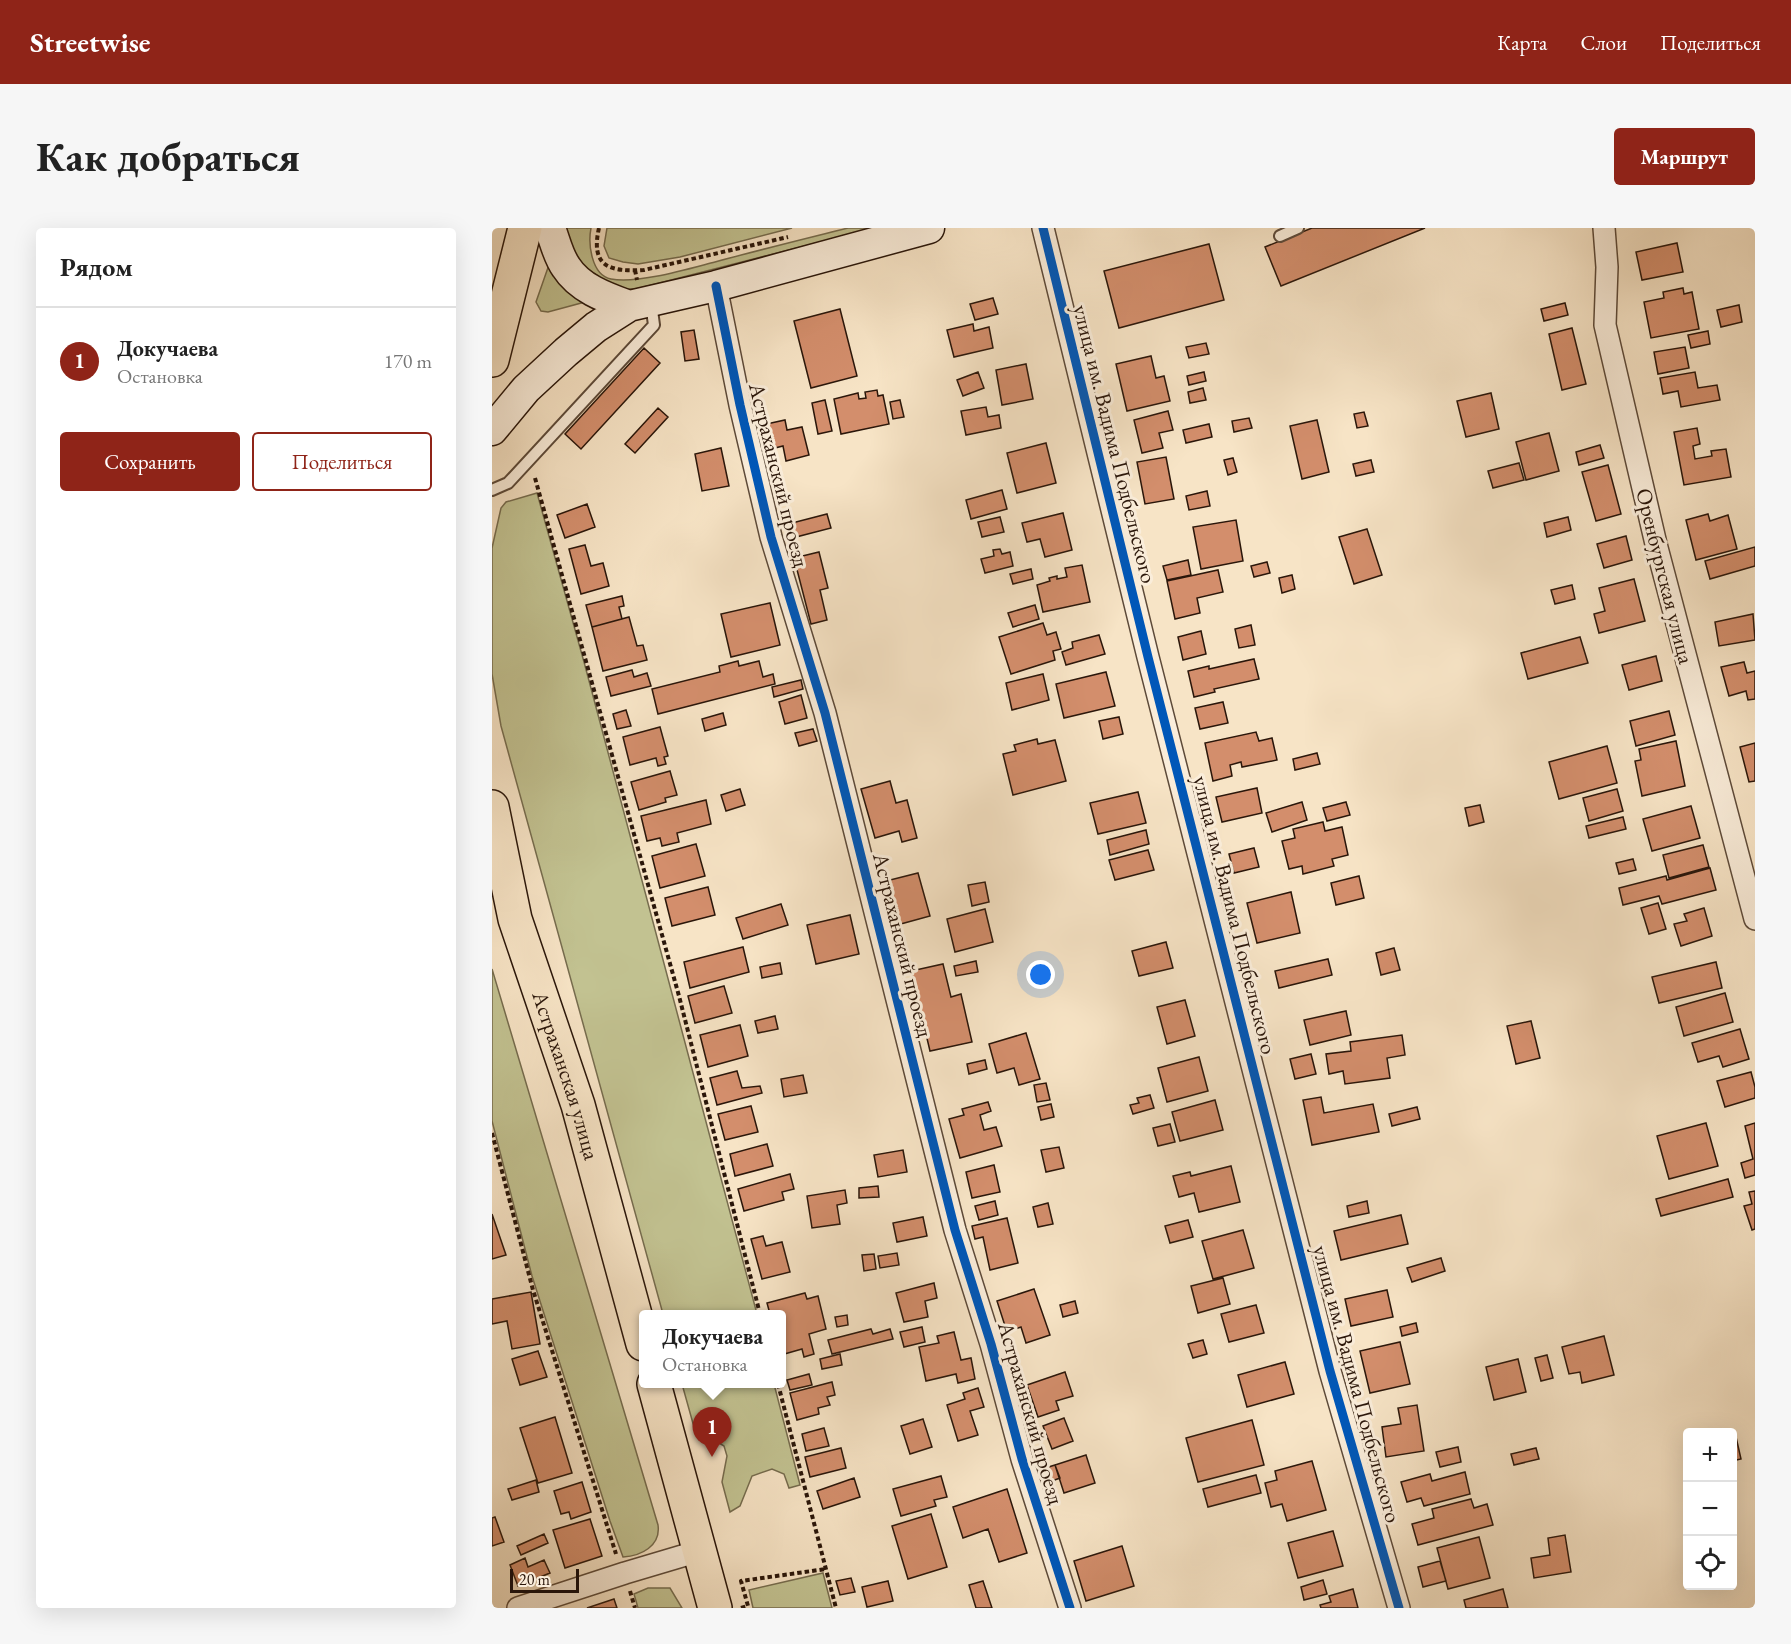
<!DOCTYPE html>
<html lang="ru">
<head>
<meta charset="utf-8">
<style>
	:root { --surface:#fff; --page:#f6f6f6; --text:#222; --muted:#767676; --line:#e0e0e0; --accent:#8f2418 }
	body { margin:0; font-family:"EB Garamond",serif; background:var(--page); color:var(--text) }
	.controls { position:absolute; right:18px; bottom:18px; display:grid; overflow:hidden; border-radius:6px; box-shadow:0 6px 24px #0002 }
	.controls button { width:54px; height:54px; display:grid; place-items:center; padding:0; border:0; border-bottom:2px solid var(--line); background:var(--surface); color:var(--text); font:30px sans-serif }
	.scale { position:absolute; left:18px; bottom:15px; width:69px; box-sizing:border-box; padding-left:6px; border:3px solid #2a160a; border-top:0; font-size:16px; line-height:21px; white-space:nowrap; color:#2a160a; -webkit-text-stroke:4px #faedda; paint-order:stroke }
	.you { position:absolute; left:549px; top:747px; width:21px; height:21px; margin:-15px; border:4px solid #fff; border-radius:50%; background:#1a73e8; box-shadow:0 0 0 9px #1a73e833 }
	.badge { display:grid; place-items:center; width:39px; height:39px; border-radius:50%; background:var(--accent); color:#fff; font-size:20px; font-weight:700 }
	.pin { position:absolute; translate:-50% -50px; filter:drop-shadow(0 2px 3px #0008) }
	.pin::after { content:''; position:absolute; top:32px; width:21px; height:18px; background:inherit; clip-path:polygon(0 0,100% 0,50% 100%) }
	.popup { position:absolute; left:147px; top:1082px; width:147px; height:78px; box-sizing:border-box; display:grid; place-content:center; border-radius:6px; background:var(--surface); filter:drop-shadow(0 2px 4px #0005); font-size:20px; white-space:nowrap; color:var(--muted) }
	.popup b { font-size:22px; color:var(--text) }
	.popup::after { content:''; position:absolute; left:50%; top:100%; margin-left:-12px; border:12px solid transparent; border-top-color:var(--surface) }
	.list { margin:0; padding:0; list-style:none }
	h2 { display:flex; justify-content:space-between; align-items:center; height:78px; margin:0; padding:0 24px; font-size:26px }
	h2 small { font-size:20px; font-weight:400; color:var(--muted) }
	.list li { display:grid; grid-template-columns:39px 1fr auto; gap:18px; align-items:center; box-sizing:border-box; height:108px; padding:0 24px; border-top:2px solid var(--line) }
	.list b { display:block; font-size:22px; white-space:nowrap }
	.list p { margin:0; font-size:20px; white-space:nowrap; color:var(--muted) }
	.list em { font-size:20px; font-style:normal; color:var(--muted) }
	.actions { display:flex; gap:12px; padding:18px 24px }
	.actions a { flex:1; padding:14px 0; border:2px solid var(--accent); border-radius:6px; text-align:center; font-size:21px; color:var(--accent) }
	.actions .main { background:var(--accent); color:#fff }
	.icon { flex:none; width:33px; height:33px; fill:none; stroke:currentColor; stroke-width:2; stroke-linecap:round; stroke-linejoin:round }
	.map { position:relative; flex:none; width:1263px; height:1380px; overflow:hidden; border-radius:6px }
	header { display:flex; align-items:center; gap:36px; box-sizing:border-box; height:84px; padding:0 30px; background:var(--accent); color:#fff }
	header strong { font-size:28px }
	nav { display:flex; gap:33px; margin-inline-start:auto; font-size:21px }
	.intro { display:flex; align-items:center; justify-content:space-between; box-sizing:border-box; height:144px; padding:0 36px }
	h1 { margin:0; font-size:42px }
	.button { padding:15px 27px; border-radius:6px; background:var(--accent); color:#fff; font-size:21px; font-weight:700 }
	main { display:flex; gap:36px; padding:0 36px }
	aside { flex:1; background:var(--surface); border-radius:6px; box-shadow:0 6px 24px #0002 }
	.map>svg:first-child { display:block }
</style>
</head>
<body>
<header>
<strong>Streetwise</strong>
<nav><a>Карта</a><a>Слои</a><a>Поделиться</a></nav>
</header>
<div class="intro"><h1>Как добраться</h1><a class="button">Маршрут</a></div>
<main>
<aside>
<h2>Рядом<small></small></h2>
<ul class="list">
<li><span class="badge">1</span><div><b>Докучаева</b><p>Остановка</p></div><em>170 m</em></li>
</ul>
<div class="actions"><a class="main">Сохранить</a><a>Поделиться</a></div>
</aside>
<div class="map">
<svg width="1263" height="1380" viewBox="0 0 1263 1380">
	<rect width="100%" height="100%" fill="#f7e4c6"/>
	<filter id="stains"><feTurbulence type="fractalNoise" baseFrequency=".00333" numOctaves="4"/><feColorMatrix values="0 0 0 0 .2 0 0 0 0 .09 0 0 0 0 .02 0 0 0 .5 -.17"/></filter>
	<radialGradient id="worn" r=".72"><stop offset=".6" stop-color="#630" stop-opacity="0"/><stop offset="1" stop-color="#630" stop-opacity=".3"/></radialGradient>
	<path fill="#c2c291" stroke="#766c4e" stroke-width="1.5" d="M74,0H99C96,15 99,47 119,51C146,56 196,41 223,34C267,22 312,11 356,0H383L144,61H130L116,55L93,39L80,26Z
		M115,0H300L188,29L146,36L131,34L117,30L112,18Z
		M60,28L104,71L56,84L49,83L44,74Z
		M45,265L92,434L265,1086H171L9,498L0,446V320L9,280L14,274Z
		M0,741L166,1297C169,1318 149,1328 131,1329L118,1293L40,1048L0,893Z
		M190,1156H282L308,1257L297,1260L292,1246L280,1241L260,1248L248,1278L238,1284L230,1254L235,1228L232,1218L202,1199Z
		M331,1345L340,1380H261L257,1362Z
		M156,1360H178L190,1380H146L142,1366Z"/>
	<path fill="#d38e6c" stroke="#2a160a" stroke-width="1.5" d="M820,0H933L789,58L773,19Z
		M1185,15L1191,44L1150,52L1144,24Z
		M717,16L732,72L627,100L612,43Z
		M1191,60L1192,66L1200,64L1207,101L1159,110L1152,74L1172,70L1171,64Z
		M501,70L506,86L483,92L478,76Z
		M1073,75L1076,87L1052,93L1049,81Z
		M1247,77L1250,94L1229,99L1225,82Z
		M348,81L365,148L319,160L302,93Z
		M481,96L482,103L497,99L501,120L462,129L455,102Z
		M1080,100L1094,156L1070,162L1057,106Z
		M202,102L207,131L193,133L189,104Z
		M1216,103L1218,116L1199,120L1196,107Z
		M714,115L717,126L697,130L694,119Z
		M1193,119L1197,140L1166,146L1162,124Z
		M152,120L168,135L89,221L73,206Z
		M659,128L664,150L672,148L678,173L635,183L624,136Z
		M534,136L541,171L510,177L504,142Z
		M486,144L492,160L471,168L465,152Z
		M712,144L714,153L697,157L695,148Z
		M1203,144L1206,160L1225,157L1228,172L1189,179L1186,163L1171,166L1168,150Z
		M711,160L714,172L698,175L696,164Z
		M385,162L386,168L391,167L397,196L349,206L342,171L366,165L367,171L374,170L373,164Z
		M999,165L1007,201L974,209L965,173Z
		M333,172L340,203L326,206L320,175Z
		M408,172L412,189L401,191L398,174Z
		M494,179L496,189L507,187L509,200L474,207L469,183Z
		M166,180L176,189L143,225L133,216Z
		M676,183L681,202L667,205L671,220L650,225L642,192Z
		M872,184L876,198L865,200L862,186Z
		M757,190L760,200L742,204L740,193Z
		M293,192L295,202L310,199L317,227L294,233L291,218L271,223L265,198Z
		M825,192L837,244L810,251L798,198Z
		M717,196L720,209L694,215L691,202Z
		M1205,200L1208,216L1201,218L1203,231L1220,228L1219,223L1234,221L1239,249L1192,257L1182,204Z
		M1057,205L1067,243L1034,252L1024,214Z
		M554,215L564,255L525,265L515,225Z
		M1108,217L1112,230L1087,237L1084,224Z
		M229,220L237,258L210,263L203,226Z
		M674,229L682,271L653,276L645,234Z
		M741,230L745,244L736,247L732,232Z
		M879,232L882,244L864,248L861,236Z
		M1027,235L1032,252L1001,260L996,243Z
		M1116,237L1129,286L1104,293L1090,244Z
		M510,262L515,281L479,291L474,272Z
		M715,263L718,278L697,282L694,268Z
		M95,276L103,299L73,310L65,287Z
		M571,285L580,322L553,329L548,311L535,314L530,295Z
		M335,286L339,300L304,309L300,295Z
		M1216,286L1218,293L1236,287L1245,321L1204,332L1194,292Z
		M508,289L512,304L490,309L486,294Z
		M1076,289L1079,302L1055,309L1052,295Z
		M744,292L751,333L709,341L701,299Z
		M875,301L890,347L862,356L847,309Z
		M1134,308L1140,332L1112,340L1105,316Z
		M93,317L99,338L111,335L117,358L89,366L77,321Z
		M1263,319V338L1218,351L1213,333Z
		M508,321L510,326L518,324L521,338L493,345L489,331L502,328L501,322Z
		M327,324L336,360L328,362L335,392L319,396L302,330Z
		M696,332L699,347L675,352L671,338Z
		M775,334L778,345L762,349L759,338Z
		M590,337L598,374L551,384L545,357L558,353L557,350L565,348V351L575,349L573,340Z
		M539,341L541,351L521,356L518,346Z
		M726,342L731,364L705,370L708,385L683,391L675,353Z
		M800,347L803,361L790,365L787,350Z
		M1142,351L1153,393L1107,405L1102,386L1113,383L1107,360Z
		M1080,357L1083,371L1063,376L1059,362Z
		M130,368L132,378L127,379L130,391L100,399L94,377Z
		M278,375L288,417L239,429L229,386Z
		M543,377L547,391L521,399L516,385Z
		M1261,386L1263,412L1227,418L1223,394Z
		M137,389L145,418L151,417L155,432L111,443L100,399Z
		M551,395L555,407L564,404L569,421L561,423L563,432L519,446L507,409Z
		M759,397L763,417L747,420L743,401Z
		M709,403L714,426L691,432L686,409Z
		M607,407L613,426L574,437L570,424L581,420L580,414Z
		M1088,409L1096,435L1036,451L1029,425Z
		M1164,428L1170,453L1137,462L1130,437Z
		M762,431L767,451L722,461L723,464L702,469L696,443L717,438V441Z
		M246,433L247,438L267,433L271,449L281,446L283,456L166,486L160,461L228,444L227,438Z
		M1252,434L1255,445L1263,443V471L1256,472L1254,463L1237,468L1229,439Z
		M140,442L142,449L155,445L159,458L119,468L114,449Z
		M614,444L623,478L572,490L564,456Z
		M551,446L557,472L520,482L514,455Z
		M309,452L311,461L282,469L280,459Z
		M309,467L315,490L293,496L287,474Z
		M731,474L736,495L708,501L703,480Z
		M134,482L139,498L125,501L121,486Z
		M1177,483L1183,507L1144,518L1138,493Z
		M231,485L234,497L213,503L210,491Z
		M627,489L631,506L611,511L607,493Z
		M168,499L176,528L172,529L174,536L166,538L164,530L138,537L131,509Z
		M321,501L325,513L307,518L303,505Z
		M764,504L767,513L780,510L785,532L750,539L749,534L738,537L740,548L721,553L713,515Z
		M545,511L546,516L563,512L574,553L521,567L511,526L524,523L522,517Z
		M1184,513L1193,558L1150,568L1143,533L1149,532L1147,521Z
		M1263,515V553L1257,554L1248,519Z
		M1115,518L1125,555L1067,571L1057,534Z
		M825,525L828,536L803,542L801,531Z
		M178,543L185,567L173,570L174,574L147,582L139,554Z
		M398,553L404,575L415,572L425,610L410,614L407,603L383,610L369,561Z
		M765,560L770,585L730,594L724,569Z
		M248,561L253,577L234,583L229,567Z
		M1125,561L1131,583L1097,593L1091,570Z
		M646,564L654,595L606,606L598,575Z
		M214,572L219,596L185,605L187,614L170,618L168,610L155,613L149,588Z
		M810,574L815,592L780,604L774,585Z
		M854,574L858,587L835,593L831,580Z
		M988,577L992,594L977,598L973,580Z
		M1199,578L1208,610L1160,623L1151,591Z
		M1131,589L1134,601L1097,610L1094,598Z
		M831,594L833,603L850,599L856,627L840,631L842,638L811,646L810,638L797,641L790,613L803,610L801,601Z
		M654,602L657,616L618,627L615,612Z
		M204,616L213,648L168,660L160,628Z
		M1211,617L1217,639L1177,650L1171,627Z
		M762,620L767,639L742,645L737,626Z
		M656,622L662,642L623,652L617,632Z
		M1141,631L1144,642L1127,646L1124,635Z
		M1218,640L1224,662L1170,676L1167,668L1131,677L1127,660L1174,648L1175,652Z
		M426,645L438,688L405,697L394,653Z
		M867,648L872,670L844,677L839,655Z
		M493,654L497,674L480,678L476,657Z
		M216,659L223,687L180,698L173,670Z
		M799,664L808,705L765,715L755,675Z
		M1166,675L1174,701L1157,706L1149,680Z
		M289,676L296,697L251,711L244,690Z
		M1212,680L1220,708L1189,718L1182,696L1195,693L1192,686Z
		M493,681L501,714L463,724L455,691Z
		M358,687L367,726L324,736L315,697Z
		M674,714L681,740L647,748L640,723Z
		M251,719L257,744L198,760L192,734Z
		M902,720L908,742L889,747L884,725Z
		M836,731L840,747L787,760L783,743Z
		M484,733L486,744L464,748L462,738Z
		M1224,734L1230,760L1167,775L1160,749Z
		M288,735L290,746L270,750L268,739Z
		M451,736L459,769L469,766L480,814L438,823L419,743Z
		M232,758L240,785L203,795L196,768Z
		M1233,765L1241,794L1192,808L1184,779Z
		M693,772L703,808L675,816L665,779Z
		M854,783L859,807L818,817L812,792Z
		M283,788L286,801L266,805L263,793Z
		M1039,793L1048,830L1024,836L1015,798Z
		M248,797L256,828L216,839L208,807Z
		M1248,801L1257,831L1231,839L1227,828L1206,834L1200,815Z
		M534,805L548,851L527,857L522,840L505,845L497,816Z
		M910,807L913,827L895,830L898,850L853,856L851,843L837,846L834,826L859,823L858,814Z
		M819,826L824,846L803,851L798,831Z
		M707,829L716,863L675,874L666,840Z
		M493,832L495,841L477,846L475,836Z
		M245,843L250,860L268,858L270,865L225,877L218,850Z
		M1259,844L1263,859V870L1233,879L1225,853Z
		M311,847L315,865L292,869L289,851Z
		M554,855L558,872L545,874L542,857Z
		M658,867L662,880L641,886L638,877L647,875L645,870Z
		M829,869L832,885L881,876L887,904L820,917L811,872Z
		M723,872L731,902L688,913L680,884Z
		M496,874L499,883L488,887L492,902L504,899L510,918L468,930L457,891L472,887L470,881Z
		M559,876L562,889L549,892L546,879Z
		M259,878L266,904L233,912L226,886Z
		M925,879L928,891L900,898L897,886Z
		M1214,895L1226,938L1177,951L1165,908Z
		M1263,895V947L1253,950L1249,935L1261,931L1253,898Z
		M678,896L683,914L666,918L661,900Z
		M275,916L281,938L243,948L238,926Z
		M567,919L572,940L554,944L549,922Z
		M411,922L415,944L386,949L382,927Z
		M502,937L508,964L480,970L474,944Z
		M739,938L748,974L707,984L702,965L687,969L681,948L698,944L699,948Z
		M298,946L302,961L290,964L292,972L252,983L246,961Z
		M1236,951L1241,969L1169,988L1164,971Z
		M386,958L387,969L367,970V960Z
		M353,962L355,975L345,977L348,996L320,1000L315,968Z
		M1263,963V1001L1260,1002L1252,978L1260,976L1257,964Z
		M503,973L506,987L487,992L483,978Z
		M875,973L877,985L857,989L855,978Z
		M556,975L561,996L546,999L541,979Z
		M0,986L14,1027L0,1031Z
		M909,987L916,1016L849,1032L842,1003Z
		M431,989L435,1008L405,1014L401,995Z
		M515,990L526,1035L498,1042L491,1009L483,1011L480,998Z
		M696,992L701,1009L678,1015L673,998Z
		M751,1002L762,1040L721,1051L710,1013Z
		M271,1008L274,1018L290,1014L298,1044L270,1051L259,1011Z
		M405,1025L407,1037L388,1040L386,1028Z
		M382,1026L384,1041L372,1043L370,1027Z
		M949,1030L953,1043L920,1054L915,1040Z
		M731,1050L738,1076L706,1085L699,1058Z
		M442,1055L445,1070L433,1073L436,1089L412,1094L404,1065Z
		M542,1061L558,1107L534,1115L529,1099L515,1104L505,1073Z
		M895,1062L901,1089L859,1098L853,1071Z
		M39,1064L48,1116L20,1121L15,1093L0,1096V1071Z
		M313,1065L315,1071L326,1068L334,1101L317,1106L322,1126L312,1129L310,1121L289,1127V1086H278L275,1075Z
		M583,1073L586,1085L571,1089L568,1077Z
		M764,1077L772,1105L737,1114L729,1086Z
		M355,1087L356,1097L345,1099L343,1089Z
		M924,1095L926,1104L910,1108L908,1099Z
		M430,1099L433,1114L412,1119L408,1104Z
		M379,1101L381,1106L398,1101L401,1111L340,1126L336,1112Z
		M462,1104L469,1132L479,1130L483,1151L466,1155L464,1146L434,1153L427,1119L447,1115L445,1108Z
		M1112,1108L1122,1147L1090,1155L1088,1144L1077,1146L1070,1119Z
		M711,1112L715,1126L701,1130L696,1116Z
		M908,1114L918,1156L878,1165L868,1123Z
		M46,1123L55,1149L28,1157L20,1131Z
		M348,1126L350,1137L330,1141L328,1131Z
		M1055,1127L1061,1150L1049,1153L1043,1130Z
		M1026,1131L1034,1164L1002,1172L994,1139Z
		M793,1134L802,1166L755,1179L746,1147Z
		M573,1144L581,1168L564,1173L567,1182L546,1189L535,1157Z
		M317,1146L320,1157L298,1162L295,1152Z
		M340,1154L343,1167L335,1169L338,1177L326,1180L327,1186L305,1192L298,1165Z
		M486,1160L492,1179L478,1183L486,1207L466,1213L455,1177L473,1171L471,1165Z
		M925,1177L932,1223L894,1229L890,1199L909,1196L906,1180Z
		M63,1189L80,1245L46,1255L28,1200Z
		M572,1190L581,1213L560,1221L551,1198Z
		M431,1191L440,1219L418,1226L409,1198Z
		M760,1192L772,1237L706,1254L694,1210Z
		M332,1200L337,1218L314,1223L310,1206Z
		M1244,1209L1249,1231L1240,1233V1210Z
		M966,1219L969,1234L948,1239L944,1224Z
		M349,1220L354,1240L318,1249L313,1229Z
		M1044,1220L1047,1231L1022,1237L1019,1226Z
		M594,1227L603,1255L572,1265L563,1237Z
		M820,1233L834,1282L795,1293L790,1276L779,1279L773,1255L785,1252L783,1243Z
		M563,1237L568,1250L552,1256L547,1242Z
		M973,1244L978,1266L932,1278L929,1270L915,1274L909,1254L938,1246L940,1253Z
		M764,1247L769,1265L716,1279L711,1261Z
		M449,1248L455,1269L442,1272L444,1278L409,1288L401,1261Z
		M362,1250L368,1269L331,1281L325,1263Z
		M44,1252L47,1264L20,1272L16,1261Z
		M90,1254L99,1284L79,1291L77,1284L69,1286L62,1263Z
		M515,1261L535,1325L507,1334L496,1301L471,1310L461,1279Z
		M979,1271L982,1280L995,1276L1001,1297L926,1317L920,1296L942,1290L940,1281Z
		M439,1286L455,1339L416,1351L400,1298Z
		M3,1289L12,1314L0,1318V1290Z
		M98,1291L110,1328L73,1340L61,1302Z
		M841,1303L851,1338L806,1350L796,1315Z
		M52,1306L56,1315L29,1327L25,1318Z
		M1073,1307L1079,1344L1042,1350L1039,1330L1058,1327L1056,1310Z
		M987,1309L998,1350L956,1361L945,1320Z
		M630,1318L642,1358L594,1373L582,1333Z
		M33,1330L36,1339L52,1332L58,1345L26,1358L18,1337Z
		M948,1333L954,1353L931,1359L926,1339Z
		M359,1350L363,1364L348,1367L344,1353Z
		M831,1352L835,1366L812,1372L809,1359Z
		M396,1353L401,1373L375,1379L370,1359Z
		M491,1353L500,1380H484L477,1357Z
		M861,1361L866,1380H829L828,1377L839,1374L837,1368Z
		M1011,1361L1016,1380H974L972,1372Z
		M122,1371L125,1380H95Z"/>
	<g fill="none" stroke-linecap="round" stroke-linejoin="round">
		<defs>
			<path id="lane" d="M788,8L806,0
				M0,262L16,255L162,97L159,75"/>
			<path id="street" d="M551,0L656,429L838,1143L907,1380
				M1112,0L1115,39L1113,97L1164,316L1263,691
				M224,58L248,177L279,309L333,485L463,1002L499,1116L530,1231L578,1380
				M26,1380L133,1345L207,1323"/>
			<path id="secondary" d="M58,0C63,13 66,28 74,39C88,61 115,70 137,78
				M0,202L34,161L74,124L104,99L137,78L224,58L437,0"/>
			<g id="primary">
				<path d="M0,132L33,0"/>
				<path id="s1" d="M0,579L23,691L86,877L151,1116"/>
				<path d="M162,1156L223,1380"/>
			</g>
		</defs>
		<use href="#lane" stroke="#5d4a39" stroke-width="14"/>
		<use href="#street" stroke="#5d4a39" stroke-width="24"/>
		<use href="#secondary" stroke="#2a160a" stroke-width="33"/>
		<use href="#primary" stroke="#2a160a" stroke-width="36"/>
		<path stroke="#2a160a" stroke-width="4" stroke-dasharray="4.5 3" stroke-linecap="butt" d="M107,0C98,39 118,44 152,42L296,9
			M143,42L145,52
			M43,250L187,768L268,1086
			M0,905L41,1062L124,1326
			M286,1156L344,1380
			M138,1363L143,1380
			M249,1380L256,1378L249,1353L334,1341"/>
		<use href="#lane" stroke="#faedda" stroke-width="10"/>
		<use href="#street" stroke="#faedda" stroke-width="21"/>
		<use href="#secondary" stroke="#faedda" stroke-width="30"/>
		<use href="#primary" stroke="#f7e4c6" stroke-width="33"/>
		<defs>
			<path id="cycleway" d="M551,0L656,429L838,1143L907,1380
				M224,58L248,177L279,309L333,485L463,1002L499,1116L530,1231L578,1380"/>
		</defs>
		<use href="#cycleway" stroke="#faedda" stroke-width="13"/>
		<use href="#cycleway" stroke="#0057b8" stroke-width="9"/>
	</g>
	<g text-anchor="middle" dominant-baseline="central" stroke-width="6" stroke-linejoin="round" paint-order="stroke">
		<g font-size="22" fill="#2a160a" stroke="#faedda">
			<text transform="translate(623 216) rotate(76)">улица им. Вадима Подбельского</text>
			<text transform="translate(287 247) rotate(76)">Астраханский проезд</text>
			<text transform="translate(1173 348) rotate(76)">Оренбургская улица</text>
			<text transform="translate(743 687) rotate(76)">улица им. Вадима Подбельского</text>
			<text transform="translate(411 717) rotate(76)">Астраханский проезд</text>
			<text stroke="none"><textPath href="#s1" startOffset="279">Астраханская улица</textPath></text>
			<text transform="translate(865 1156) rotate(75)">улица им. Вадима Подбельского</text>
			<text transform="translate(539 1185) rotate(74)">Астраханский проезд</text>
		</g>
	</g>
	<rect width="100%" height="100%" filter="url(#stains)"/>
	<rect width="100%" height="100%" fill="url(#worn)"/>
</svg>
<div class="controls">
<button>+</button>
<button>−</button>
<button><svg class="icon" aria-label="locate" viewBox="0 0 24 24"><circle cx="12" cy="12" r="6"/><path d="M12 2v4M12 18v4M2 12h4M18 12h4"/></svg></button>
</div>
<div class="scale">20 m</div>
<div class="you"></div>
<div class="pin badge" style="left:220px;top:1229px">1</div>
<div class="popup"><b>Докучаева</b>Остановка</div>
</div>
</main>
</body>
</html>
